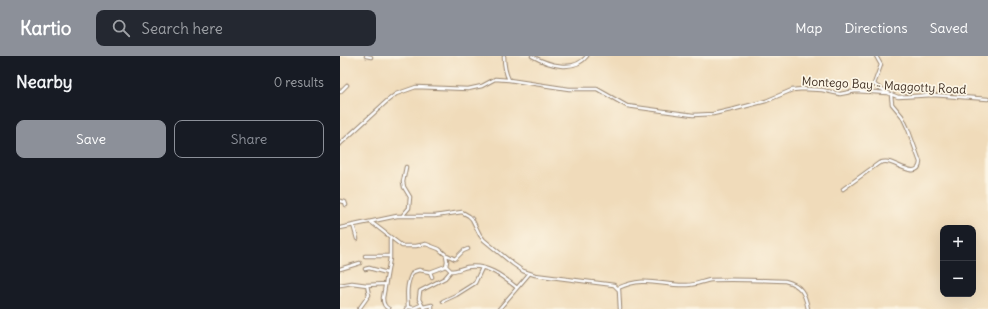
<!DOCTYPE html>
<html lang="en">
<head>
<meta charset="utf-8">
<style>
	:root { --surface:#171b24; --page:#242831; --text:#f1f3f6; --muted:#9ea1a6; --line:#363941; --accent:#8c9099 }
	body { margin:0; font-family:Delius,sans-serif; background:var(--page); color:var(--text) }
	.controls { position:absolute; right:12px; bottom:12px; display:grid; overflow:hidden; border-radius:8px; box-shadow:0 4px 16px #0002 }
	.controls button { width:36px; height:36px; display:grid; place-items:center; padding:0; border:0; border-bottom:1px solid var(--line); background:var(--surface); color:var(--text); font:20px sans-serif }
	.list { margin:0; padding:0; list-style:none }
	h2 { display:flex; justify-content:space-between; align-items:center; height:52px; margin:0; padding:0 16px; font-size:17px }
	h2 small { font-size:13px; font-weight:400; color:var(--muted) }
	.actions { display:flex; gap:8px; padding:12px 16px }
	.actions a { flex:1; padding:9px 0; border:1px solid var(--accent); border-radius:8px; text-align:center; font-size:14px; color:var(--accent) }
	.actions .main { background:var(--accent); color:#fff }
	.icon { flex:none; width:22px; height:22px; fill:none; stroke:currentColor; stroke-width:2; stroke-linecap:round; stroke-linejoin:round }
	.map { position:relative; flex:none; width:648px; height:253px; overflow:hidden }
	header { display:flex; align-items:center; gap:24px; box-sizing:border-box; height:56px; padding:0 20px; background:var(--accent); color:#fff }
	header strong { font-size:19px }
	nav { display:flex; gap:22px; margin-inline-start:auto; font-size:14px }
	.search { width:280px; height:36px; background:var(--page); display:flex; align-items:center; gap:10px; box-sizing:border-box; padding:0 14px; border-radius:8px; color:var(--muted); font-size:15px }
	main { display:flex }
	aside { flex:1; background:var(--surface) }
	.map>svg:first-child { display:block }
</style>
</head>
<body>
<header>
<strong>Kartio</strong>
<div class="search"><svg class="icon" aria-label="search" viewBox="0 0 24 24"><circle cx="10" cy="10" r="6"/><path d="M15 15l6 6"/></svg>Search here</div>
<nav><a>Map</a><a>Directions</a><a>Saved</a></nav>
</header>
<main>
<aside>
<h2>Nearby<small>0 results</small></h2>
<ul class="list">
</ul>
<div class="actions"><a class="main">Save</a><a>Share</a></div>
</aside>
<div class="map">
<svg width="648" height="253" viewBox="0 0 648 253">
	<rect width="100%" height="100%" fill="#fcf5e5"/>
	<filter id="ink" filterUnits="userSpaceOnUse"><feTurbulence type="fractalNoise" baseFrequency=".025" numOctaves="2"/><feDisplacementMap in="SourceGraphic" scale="8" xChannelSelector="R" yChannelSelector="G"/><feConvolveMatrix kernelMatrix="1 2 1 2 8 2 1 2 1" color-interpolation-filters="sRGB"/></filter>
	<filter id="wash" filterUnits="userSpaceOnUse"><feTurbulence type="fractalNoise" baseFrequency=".012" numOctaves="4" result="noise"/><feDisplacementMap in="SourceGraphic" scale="16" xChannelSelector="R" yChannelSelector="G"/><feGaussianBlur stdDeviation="0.9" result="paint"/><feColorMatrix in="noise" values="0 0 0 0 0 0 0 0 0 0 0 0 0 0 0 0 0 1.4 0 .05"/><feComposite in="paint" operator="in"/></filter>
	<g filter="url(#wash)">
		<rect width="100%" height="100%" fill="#f0dbba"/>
	</g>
	<g filter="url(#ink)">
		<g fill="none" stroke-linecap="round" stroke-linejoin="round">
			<defs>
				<path id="minor" d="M26,0L31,1
					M164,0C164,10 165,16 169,24
					M192,0C208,9 234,17 247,0
					M536,0L541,9L534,28C538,33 544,32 548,37
					M0,36L7,29
					M0,88L47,45L56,38L76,31L128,33L142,30L155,23L169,24L229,33H257L287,50L353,59L373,58L395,53L426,45L452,34L463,33L482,34L500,38L516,35L548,37L558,41L593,39L648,43
					M503,133L539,107C542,106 545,105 548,106C557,107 579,124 580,106L568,73L562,60L552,48L551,39
					M0,145L5,146L6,149
					M63,159L69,152L70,141L64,131L63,126L66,111
					M31,166L62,190H76L86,188L99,193L106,199L107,205L106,210L90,216L79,214L73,216C66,227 67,239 68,251L66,253
					M13,169L17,183
					M0,172L57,160H95L122,156L129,160L132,163L140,179L144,184L173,208L183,215L195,219L274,229L279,234L280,253
					M107,199L115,203L123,195L128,193
					M25,200H50
					M106,210L111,215C117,215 122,212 127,211C147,208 162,220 176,231
					M0,213L20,207
					M25,213L29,212L47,217
					M90,216L92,221
					M0,229L12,227L27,229L45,228
					M278,232C306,219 320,230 347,229C356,229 363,225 371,224C396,223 421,224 445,225C461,229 465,237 468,253
					M103,245L116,239L135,227L142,212
					M68,251L74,252L81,249
					M83,251L92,249V253
					M19,253L29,239L27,229
					M49,253C44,251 43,247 43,242L50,202V183
					M84,253L79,243L80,235L105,222L111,215
					M159,253L189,218"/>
			</defs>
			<use href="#minor" stroke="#96826c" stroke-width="4.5"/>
			<use href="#minor" stroke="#fff" stroke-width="2.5"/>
		</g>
	</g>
	<g text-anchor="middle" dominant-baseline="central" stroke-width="3.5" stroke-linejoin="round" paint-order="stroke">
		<g font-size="12" fill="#3b2a1e" stroke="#fcf5e5">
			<text transform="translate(544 29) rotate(3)">Montego Bay - Maggotty Road</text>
		</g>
	</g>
</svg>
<div class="controls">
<button>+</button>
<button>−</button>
</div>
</div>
</main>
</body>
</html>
